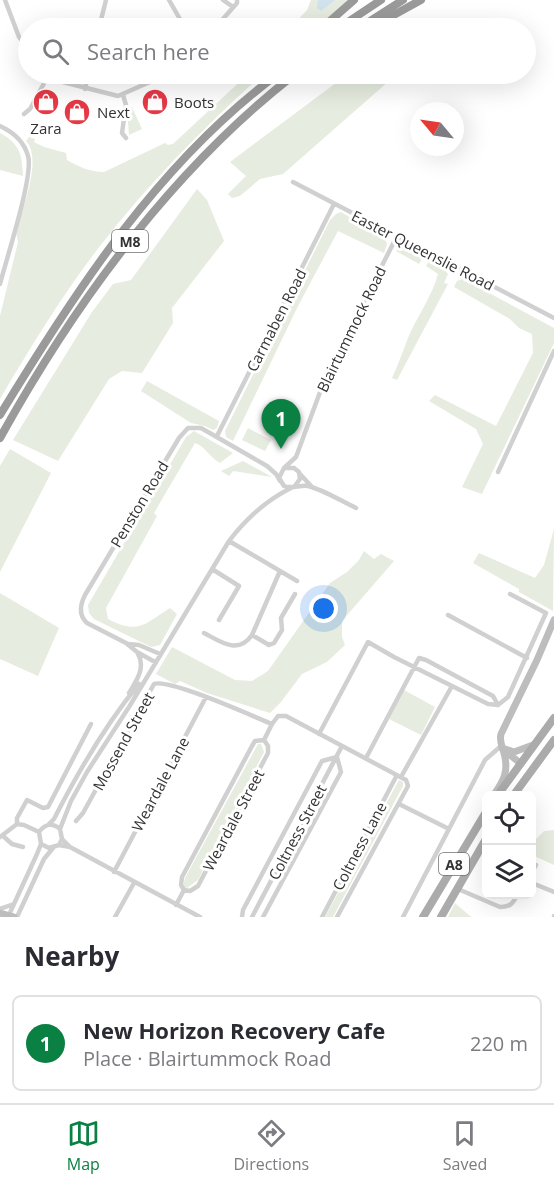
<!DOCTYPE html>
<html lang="en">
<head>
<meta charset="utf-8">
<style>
	:root { --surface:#fff; --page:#f7f7f7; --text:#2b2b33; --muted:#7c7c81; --line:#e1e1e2; --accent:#0b8043 }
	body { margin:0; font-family:"Open Sans",sans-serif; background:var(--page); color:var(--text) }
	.controls { position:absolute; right:18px; bottom:18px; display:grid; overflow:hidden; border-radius:9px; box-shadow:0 6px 24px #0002 }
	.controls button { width:54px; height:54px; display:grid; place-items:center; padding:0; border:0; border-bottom:2px solid var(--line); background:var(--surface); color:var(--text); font:30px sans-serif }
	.compass { position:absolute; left:410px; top:102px; width:54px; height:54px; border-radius:50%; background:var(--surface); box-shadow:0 6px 24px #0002; rotate:299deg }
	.you { position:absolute; left:324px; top:609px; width:21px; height:21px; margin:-15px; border:4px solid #fff; border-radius:50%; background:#1a73e8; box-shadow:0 0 0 9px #1a73e833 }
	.badge { display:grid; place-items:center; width:39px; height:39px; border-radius:50%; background:var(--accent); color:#fff; font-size:20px; font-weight:700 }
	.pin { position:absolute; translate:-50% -50px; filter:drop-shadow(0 2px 3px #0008) }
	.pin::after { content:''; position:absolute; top:32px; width:21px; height:18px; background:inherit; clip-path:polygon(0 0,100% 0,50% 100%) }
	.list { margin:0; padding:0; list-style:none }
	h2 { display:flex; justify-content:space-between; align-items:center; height:78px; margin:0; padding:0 24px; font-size:26px }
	h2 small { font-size:20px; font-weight:400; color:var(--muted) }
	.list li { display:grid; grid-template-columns:39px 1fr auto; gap:18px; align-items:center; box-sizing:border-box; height:96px; margin:0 12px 12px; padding:0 12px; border:2px solid var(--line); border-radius:9px }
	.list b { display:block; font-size:22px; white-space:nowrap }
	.list p { margin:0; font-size:20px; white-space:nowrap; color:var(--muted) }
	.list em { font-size:20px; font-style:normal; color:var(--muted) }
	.icon { flex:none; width:33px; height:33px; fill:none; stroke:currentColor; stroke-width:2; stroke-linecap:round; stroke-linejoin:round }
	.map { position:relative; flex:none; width:554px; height:917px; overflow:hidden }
	.search { position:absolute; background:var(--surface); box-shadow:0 6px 24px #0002; left:18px; right:18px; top:18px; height:66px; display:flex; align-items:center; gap:15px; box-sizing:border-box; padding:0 21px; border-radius:33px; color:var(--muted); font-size:22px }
	.sheet { height:186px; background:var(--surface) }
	nav { display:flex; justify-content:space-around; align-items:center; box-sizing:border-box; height:84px; border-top:2px solid var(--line); background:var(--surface); font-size:16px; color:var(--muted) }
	nav a { display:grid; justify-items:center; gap:3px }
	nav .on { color:var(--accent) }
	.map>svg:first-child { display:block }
</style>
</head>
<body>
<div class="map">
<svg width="554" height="917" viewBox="0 0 554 917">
	<rect width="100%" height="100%" fill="#fff"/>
	<path fill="#e6ecdf" d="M311,0H350L317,28H290L307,10Z
		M248,74H263C204,127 149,183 100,246C63,294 31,346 0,399V316L18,242L16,232C22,210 43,158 26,141L29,137L35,139L34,142L44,147L66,153L67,160C79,167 90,172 104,172L165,143L168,145L173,144Z
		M348,74H397L283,174L260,179L240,196L232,198L228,194L246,176L230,162Z
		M132,107L142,129L129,135L127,110Z
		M0,133C20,144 22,154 23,176L0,170Z
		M197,189L207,200L224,241L172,308L173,323L142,373L122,371L109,379L58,461L13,440L92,312L113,284L131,280Z
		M341,212L385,238L387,244L384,253L338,231L298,306L233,441L226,437L225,431L236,409L330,220L336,214Z
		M405,246L420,255L422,259L419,264L396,251L400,247Z
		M430,259L445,270L448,274L444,283L448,284L397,380L392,378C398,365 403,351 408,338C417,316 432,297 438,274L426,266Z
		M463,279L554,328V343L482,494L462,487L483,444L476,429L429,401L435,395L496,426L533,353L532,334L519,328L510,319L454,287L457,281Z
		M147,381L219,421L217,428L213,430L205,426L191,423L141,391Z
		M248,428L271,440L265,451L242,440Z
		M194,431L233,453L220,463C210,458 206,447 195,443L154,513L157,516L106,608L108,619C138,635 145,624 170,608L177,614L160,645L151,647L94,619L89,613L88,605L186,437Z
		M10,449L51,473L0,572V466Z
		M243,461L272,477L233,471L229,476L221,471Z
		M554,529L553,611L519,592V589L473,563L479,553L535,578L544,565Z
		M364,551L374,559L381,554L394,561L342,621V637L345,645L327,662L302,674L281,702L270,713L207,693L180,681L175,684L156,674L172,647L235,680L252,681L268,671L330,583L347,572L359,560Z
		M0,593L59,628L38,676L0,659Z
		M404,690L435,707L421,735L389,719Z
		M258,744H261L264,752L198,880L187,888L183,887L185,878Z
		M399,780L403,782V786L333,917H325Z
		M554,830V865L532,855V843L544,831Z
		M455,903L470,916L472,917H448Z"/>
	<path fill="#cfe2ee" d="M318,0H335L321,11L317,8Z"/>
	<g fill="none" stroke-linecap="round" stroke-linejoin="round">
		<path stroke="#d0d0d0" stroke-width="4.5" d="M5,0L19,37L28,49
			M169,0L185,28
			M223,0L233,7
			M99,28L106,0
			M215,28L237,3V0
			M47,74L51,79L118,96L168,74
			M85,89L88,74
			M123,95L126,105L122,133L126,138
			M24,114L30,109L48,76
			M0,126C13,132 24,141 28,156C34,175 6,260 0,284
			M293,182L554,318
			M217,436L334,204
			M284,468L296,457L326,376L397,236
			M498,472L554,351
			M300,474L312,487
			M294,487L300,479L299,472L294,468H284L279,478L284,486C292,489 299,485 308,486C324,490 341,501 356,508
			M229,541L297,581
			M212,569L239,586L219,620
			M448,615L527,658
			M204,633C221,642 238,655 252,635L280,571
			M252,635L269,645L274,643L282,630L281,618L295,594
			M128,644L139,645L160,654
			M155,662L137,652L126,643L87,623C78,615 80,605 85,595L179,438L188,428H201L267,466L276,474L280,481
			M129,693C136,681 146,668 138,654
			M498,705L508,697L546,613L510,594
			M319,734L368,642L394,657L488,704L498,705
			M366,758L419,658L426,660L493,696L498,705
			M401,777L452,686
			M399,804L449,829
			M76,821L83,813L154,684C169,678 252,716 272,724L278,716H286L406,780L408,786L337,917
			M17,824V818L27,800L43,808L48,807L91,724
			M48,825L54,819C78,772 105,725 139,684
			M60,829L71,801L87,772L129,707L229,541C245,520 267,500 291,488
			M3,836L12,844L23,847
			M0,837L17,824L24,825L39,832
			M59,845L70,847L62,839
			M70,847L200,917
			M114,872L206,697
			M532,872L536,865
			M532,883L554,892
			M458,889L500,907C511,907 513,903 518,894
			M184,890L190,891L198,886L268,753V746L264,740
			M176,905L184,890L181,885L182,877L252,746L255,741L264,740L272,724
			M0,909L14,904
			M8,917L37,854L41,844L39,832C45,824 52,822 60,829L62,839L59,845L49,848L41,844
			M17,917L44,859L53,848
			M115,917L134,883
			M242,917L243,910L322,761L337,757L341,772L263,917
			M252,917L342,746
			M322,917L397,775
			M403,917L485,760L501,746
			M554,917V916"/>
		<path stroke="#bdbdbd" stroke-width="7" d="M502,748L514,752L533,745
			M504,750L520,763
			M493,796C504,781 509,771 504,753C502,746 499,741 501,734L537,660L554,620
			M0,913L14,917"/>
		<path stroke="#ababab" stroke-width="8" d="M497,796L554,718
			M513,796L554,740
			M423,917L486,812
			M441,917L486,839"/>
		<path stroke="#9a9a9a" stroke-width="8" d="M322,28L354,0
			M339,28L381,0
			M359,28L403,0
			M370,28L421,0
			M0,415C76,290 159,162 278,74
			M0,438C76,301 171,171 295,74"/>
	</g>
	<defs>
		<symbol id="shop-disc" viewBox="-11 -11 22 22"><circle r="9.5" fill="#e63946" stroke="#fff"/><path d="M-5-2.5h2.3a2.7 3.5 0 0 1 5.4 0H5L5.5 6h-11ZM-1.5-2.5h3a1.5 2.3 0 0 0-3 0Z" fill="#fff"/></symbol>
	</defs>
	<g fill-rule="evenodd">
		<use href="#shop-disc" x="31" y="87" width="30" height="30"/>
		<use href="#shop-disc" x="140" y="87" width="30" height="30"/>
		<use href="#shop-disc" x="62" y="97" width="30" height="30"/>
	</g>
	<g text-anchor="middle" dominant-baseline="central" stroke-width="6" stroke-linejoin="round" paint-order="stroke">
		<g fill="#fff" stroke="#707070" stroke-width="1.5">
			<rect x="112" y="230" width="36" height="22" rx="4.5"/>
			<rect x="439" y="853" width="30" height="22" rx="4.5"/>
		</g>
		<g font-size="14" font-weight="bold" fill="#333">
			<text x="130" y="241">M8</text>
			<text x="454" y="864">A8</text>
		</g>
		<g font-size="15" fill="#333" stroke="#fff" text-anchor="start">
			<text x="174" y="102">Boots</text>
			<text x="97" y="112">Next</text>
			<text x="46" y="128" text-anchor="middle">Zara</text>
		</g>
		<g font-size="15" fill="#333" stroke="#fff">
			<text transform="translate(423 250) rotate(27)">Easter Queenslie Road</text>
			<text transform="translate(276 320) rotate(-63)">Carmaben Road</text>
			<text transform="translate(351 329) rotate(-64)">Blairtummock Road</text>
			<text transform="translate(139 504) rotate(-59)">Penston Road</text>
			<text transform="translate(123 741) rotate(-61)">Mossend Street</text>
			<text transform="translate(160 784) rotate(-62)">Weardale Lane</text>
			<text transform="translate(233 820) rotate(-62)">Weardale Street</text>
			<text transform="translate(297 832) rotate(-62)">Coltness Street</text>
			<text transform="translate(359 846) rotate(-62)">Coltness Lane</text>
		</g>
	</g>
</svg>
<div class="controls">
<button><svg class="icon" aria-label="locate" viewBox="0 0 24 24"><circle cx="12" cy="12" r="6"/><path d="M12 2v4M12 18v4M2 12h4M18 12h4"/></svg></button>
<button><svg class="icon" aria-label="layers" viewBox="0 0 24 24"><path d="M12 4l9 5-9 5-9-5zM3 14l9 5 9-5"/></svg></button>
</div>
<svg class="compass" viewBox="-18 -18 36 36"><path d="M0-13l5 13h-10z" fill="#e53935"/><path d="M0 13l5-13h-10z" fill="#7c7c81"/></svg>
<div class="you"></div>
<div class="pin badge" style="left:281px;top:449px">1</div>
<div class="search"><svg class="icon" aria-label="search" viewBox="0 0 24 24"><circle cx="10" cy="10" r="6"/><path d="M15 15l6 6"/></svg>Search here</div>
</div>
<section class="sheet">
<h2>Nearby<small></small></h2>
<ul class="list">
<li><span class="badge">1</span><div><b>New Horizon Recovery Cafe</b><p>Place · Blairtummock Road</p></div><em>220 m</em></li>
</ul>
</section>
<nav>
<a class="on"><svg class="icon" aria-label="map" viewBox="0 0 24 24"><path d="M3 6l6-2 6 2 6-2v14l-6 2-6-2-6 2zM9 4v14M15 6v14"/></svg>Map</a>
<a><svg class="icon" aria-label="directions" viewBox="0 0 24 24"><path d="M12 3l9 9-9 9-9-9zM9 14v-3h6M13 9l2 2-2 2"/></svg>Directions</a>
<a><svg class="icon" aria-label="saved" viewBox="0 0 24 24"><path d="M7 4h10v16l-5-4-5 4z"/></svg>Saved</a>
</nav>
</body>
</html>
